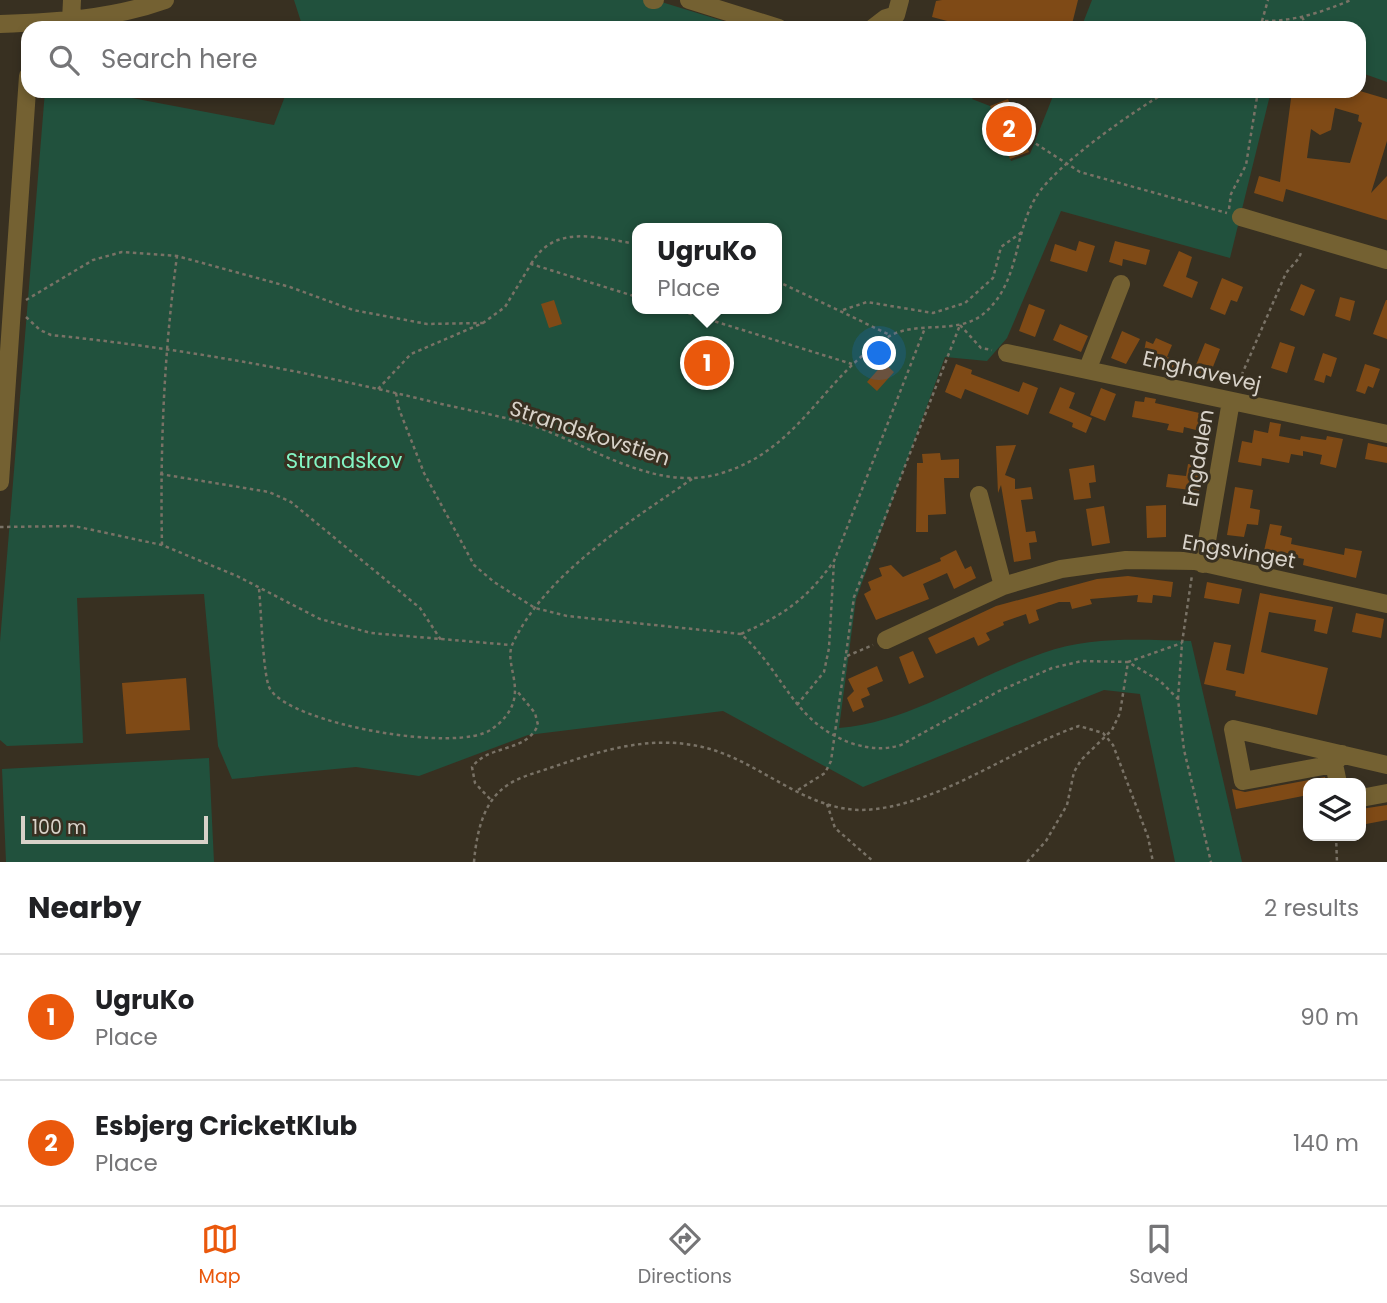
<!DOCTYPE html>
<html lang="en">
<head>
<meta charset="utf-8">
<style>
	:root { --surface:#fff; --page:#f6f6f6; --text:#202124; --muted:#757577; --line:#e0e0e0; --accent:#ea580c }
	body { margin:0; font-family:Poppins,sans-serif; background:var(--page); color:var(--text) }
	.controls { position:absolute; right:21px; bottom:21px; display:grid; overflow:hidden; border-radius:14px; box-shadow:0 4px 10px #0003 }
	.controls button { width:63px; height:63px; display:grid; place-items:center; padding:0; border:0; border-bottom:2px solid var(--line); background:var(--surface); color:var(--text); font:35px sans-serif }
	.scale { position:absolute; left:21px; bottom:18px; width:187px; box-sizing:border-box; padding-left:7px; border:4px solid #d8d2c9; border-top:0; font-size:19px; line-height:24px; white-space:nowrap; color:#d8d2c9; -webkit-text-stroke:5px #383021; paint-order:stroke }
	.you { position:absolute; left:880px; top:354px; width:24px; height:24px; margin:-18px; border:5px solid #fff; border-radius:50%; background:#1a73e8; box-shadow:0 0 0 10px #1a73e833 }
	.badge { display:grid; place-items:center; width:46px; height:46px; border-radius:50%; background:var(--accent); color:#fff; font-size:23px; font-weight:700 }
	.pin { position:absolute; translate:-50% -50%; border:4px solid #fff; box-shadow:0 2px 7px #0006 }
	.popup { position:absolute; left:632px; top:223px; width:150px; height:91px; box-sizing:border-box; display:grid; place-content:center; border-radius:14px; background:var(--surface); filter:drop-shadow(0 2px 5px #0005); font-size:23px; white-space:nowrap; color:var(--muted) }
	.popup b { font-size:26px; color:var(--text) }
	.popup::after { content:''; position:absolute; left:50%; top:100%; margin-left:-14px; border:14px solid transparent; border-top-color:var(--surface) }
	.list { margin:0; padding:0; list-style:none }
	h2 { display:flex; justify-content:space-between; align-items:center; height:91px; margin:0; padding:0 28px; font-size:30px }
	h2 small { font-size:23px; font-weight:400; color:var(--muted) }
	.list li { display:grid; grid-template-columns:46px 1fr auto; gap:21px; align-items:center; box-sizing:border-box; height:126px; padding:0 28px; border-top:2px solid var(--line) }
	.list b { display:block; font-size:26px; white-space:nowrap }
	.list p { margin:0; font-size:23px; white-space:nowrap; color:var(--muted) }
	.list em { font-size:23px; font-style:normal; color:var(--muted) }
	.icon { flex:none; width:38px; height:38px; fill:none; stroke:currentColor; stroke-width:2; stroke-linecap:round; stroke-linejoin:round }
	.map { position:relative; flex:none; width:1387px; height:862px; overflow:hidden }
	.search { position:absolute; background:var(--surface); box-shadow:0 4px 10px #0003; left:21px; right:21px; top:21px; height:77px; display:flex; align-items:center; gap:18px; box-sizing:border-box; padding:0 24px; border-radius:21px; color:var(--muted); font-size:26px }
	.sheet { height:343px; background:var(--surface) }
	nav { display:flex; justify-content:space-around; align-items:center; box-sizing:border-box; height:98px; border-top:2px solid var(--line); background:var(--surface); font-size:19px; color:var(--muted) }
	nav a { display:grid; justify-items:center; gap:4px }
	nav .on { color:var(--accent) }
	.map>svg:first-child { display:block }
</style>
</head>
<body>
<div class="map">
<svg width="1387" height="862" viewBox="0 0 1387 862">
	<rect width="100%" height="100%" fill="#383021"/>
	<path fill="#21513d" fill-rule="evenodd" d="M294,0H655L746,28H303Z
		M1092,0H1387V82L1359,72V28H1081Z
		M45,91H95L274,125L287,91H979L972,99L990,106L1011,161L1030,154L1055,91H1271L1230,258L1061,211L1007,338L987,361L945,357L856,599L839,728C911,722 975,676 1043,653C1091,636 1140,640 1191,641L1242,862H1175L1140,694L1104,690L863,787L723,711L528,735L419,776L356,767L232,779L218,746L204,594L77,598L83,743L7,746L0,740V642ZM637,228H777V309H637Z
		M209,758L214,862H6L2,769Z"/>
	<path fill="#7f4a16" fill-rule="evenodd" d="M942,0H1078L1071,28H974L932,17L936,1Z
		M1292,91H1360L1387,99V141L1371,193L1387,176V220L1286,189L1283,202L1254,193L1259,176L1280,182ZM1335,108L1359,115L1358,121L1362,123L1350,163L1307,158L1311,129L1320,135L1331,130Z
		M1008,99L1029,152L1010,159L990,106Z
		M1079,241L1095,246L1087,272L1050,261L1055,244L1076,251Z
		M1115,241L1150,250L1146,265L1123,259L1122,266L1109,262Z
		M1179,251L1192,257L1186,277L1198,282L1192,298L1163,286Z
		M1222,278L1243,287L1237,302L1231,300L1225,315L1210,309Z
		M1301,284L1315,290L1304,316L1290,310Z
		M1340,297L1355,301L1350,321L1335,316Z
		M554,300L562,324L549,328L541,304Z
		M1386,300H1387V339L1373,334Z
		M1029,304L1045,310L1035,337L1019,331Z
		M1060,324L1088,336L1081,352L1053,340Z
		M1122,331L1140,339L1126,364L1111,358Z
		M1156,338L1172,345L1167,357L1176,360L1171,373L1143,357L1146,341L1153,344Z
		M1280,342L1295,347L1287,373L1271,368Z
		M1205,343L1220,349L1209,377L1194,370Z
		M1323,353L1337,358L1331,377L1326,375L1324,383L1314,380Z
		M884,363L894,372L877,391L867,382Z
		M956,364L972,370L971,374L1019,392L1023,382L1038,388L1028,415L965,389L961,399L945,392Z
		M1365,364L1380,369L1373,388L1368,386L1365,394L1356,391Z
		M1060,387L1075,393L1069,408L1092,418L1086,433L1072,427L1073,423L1049,413Z
		M1101,388L1116,394L1105,421L1090,415Z
		M1145,397L1156,399L1155,403L1204,414L1200,431L1184,427L1183,433L1167,430L1169,424L1132,417L1135,401L1144,402Z
		M1270,422L1281,424L1279,436L1300,440L1301,436L1326,440L1327,436L1343,439L1336,468L1320,464L1322,455L1303,451V456L1291,454L1289,463L1262,458L1261,466L1238,462L1242,441L1252,443L1254,430L1268,433Z
		M1368,443L1387,447V463L1365,459Z
		M1016,445L1005,475L1015,479V489L1031,487L1033,499L1021,500L1026,532L1035,531L1037,542L1029,543L1031,559L1014,562L1001,485L998,493L996,446Z
		M940,453L941,460L959,459V478H944L946,514L928,515V532H916L917,463H923L922,454Z
		M1188,464L1203,466L1199,491L1166,487L1168,474L1186,476Z
		M1094,465L1096,482L1089,483L1091,498L1074,500L1069,469Z
		M1235,487L1253,490L1250,508L1260,510L1258,525L1247,524L1244,537L1227,535Z
		M1166,505V537L1147,538L1146,506Z
		M1104,506L1110,543L1092,546L1086,509Z
		M1270,524L1282,526L1280,535L1292,538L1291,544L1344,555L1345,548L1362,551L1356,578L1303,565L1304,559L1264,551Z
		M956,550L965,569L971,566L976,578L954,589L947,573L923,584L929,599L876,620L864,594L871,590L868,582L882,576L879,568L891,565L903,577L941,561L940,558Z
		M1128,576L1173,582L1171,597L1153,595L1152,603L1137,602L1138,595L1090,599L1092,604L1072,609L1070,602H1059L1036,610L1039,620L1029,624L1026,614L1003,622L1004,625L986,633L990,640L978,646L974,637L936,654L928,638L996,606L1097,579Z
		M1207,582L1242,589L1239,604L1204,598Z
		M1260,593L1333,607L1327,634L1314,631L1316,620L1269,612L1261,652L1328,668L1317,715L1235,696L1236,691L1204,684L1214,642L1231,645L1226,670L1244,674Z
		M1356,613L1384,619L1381,638L1352,632Z
		M913,651L924,677L909,684L899,657Z
		M877,666L883,681L867,688L870,695L861,699L864,707L853,712L847,698L854,691L848,679Z
		M186,678L190,730L126,734L122,683Z
		M1325,777L1326,783H1308V795L1236,809L1232,789L1245,792Z
		M1387,805V820L1361,825V809Z"/>
	<g fill="none" stroke-linecap="round" stroke-linejoin="round">
		<path stroke="#797266" stroke-width="2.5" stroke-dasharray="3.5 3.5" stroke-linecap="butt" d="M1302,17L1308,28
			M1260,28L1268,0
			M1265,28V21C1296,21 1322,12 1351,0
			M1030,140L1080,172L1227,213
			M1229,209L1231,194L1246,165L1258,91
			M531,264C555,223 597,238 637,244
			M777,281L890,335
			M26,300L93,260L122,252L177,256L290,287L353,310L427,324L483,323
			M675,309L852,364
			M843,310L867,302L933,313L965,303L993,278L1001,247L1022,232
			M26,317L40,330L51,335C180,348 307,371 433,402C470,411 512,417 547,431C602,453 662,492 722,473C801,449 824,375 888,337C915,320 956,335 982,315C1020,285 1013,235 1036,197C1055,165 1135,110 1168,91
			M960,325L981,348L992,350
			M1236,388L1286,273L1299,258L1302,250
			M378,389L411,354L483,323L505,307L531,264L637,297
			M396,393L399,409L424,473L474,565L494,582L535,608L567,616L741,634C785,673 793,724 854,744C872,749 884,750 901,745L999,691L1052,668L1082,661L1128,662L1160,681L1178,699L1184,750L1211,862
			M160,474L269,492L291,502L420,608L441,640
			M0,527L74,526L162,545L237,576L320,619L371,633L511,645
			M162,545C160,447 164,353 177,256
			M259,589C261,607 263,678 270,689C291,724 458,754 492,729C536,697 501,667 513,643C546,573 631,521 692,479
			M741,634C785,614 806,600 834,561L925,328
			M847,656L873,645
			M1178,699L1182,643L1192,575
			M797,705L824,672L829,648L834,561
			M798,790L825,773L831,761L854,597L960,325
			M490,799L475,783L472,767C489,744 526,753 538,725L535,713L517,691
			M827,804L835,828L874,862
			M1336,836L1337,862
			M474,862C476,839 481,810 498,793C511,779 532,774 550,768C603,750 654,733 710,749C762,764 806,810 862,810C935,808 1009,750 1079,726L1103,733L1113,745L1148,837L1153,862
			M1027,862L1046,841L1067,805L1074,772L1081,760L1112,730L1120,713L1128,662L1182,643"/>
		<path stroke="#746132" stroke-width="18" d="M652,0H655
			M689,0L779,28
			M71,21L72,0
			M0,24C56,22 112,19 165,0
			M873,28L886,18L896,15L900,0
			M1241,217L1387,260
			M1007,353L1387,434
			M1088,368L1121,284
			M0,482L28,76
			M979,495L1003,586
			M1203,564L1231,401
			M886,640L1003,586L1061,569L1126,560L1195,561L1387,604
			M1342,754L1334,764L1243,781L1233,729L1387,765
			M1334,764L1338,783
			M1361,798L1387,793"/>
	</g>
	<g text-anchor="middle" dominant-baseline="central" stroke-width="6" stroke-linejoin="round" paint-order="stroke">
		<g font-size="21" fill="#d8d2c9" stroke="#383021">
			<text transform="translate(1202 371) rotate(13)">Enghavevej</text>
			<text transform="translate(590 433) rotate(18)">Strandskovstien</text>
			<text transform="translate(1198 458) rotate(-80)">Engdalen</text>
			<text transform="translate(1239 551) rotate(10)">Engsvinget</text>
		</g>
		<g font-size="21" fill="#84f6c5" stroke="#383021">
			<text x="344" y="460">Strandskov</text>
		</g>
	</g>
</svg>
<div class="controls">
<button><svg class="icon" aria-label="layers" viewBox="0 0 24 24"><path d="M12 4l9 5-9 5-9-5zM3 14l9 5 9-5"/></svg></button>
</div>
<div class="scale">100 m</div>
<div class="you"></div>
<div class="pin badge" style="left:707px;top:363px">1</div>
<div class="popup"><b>UgruKo</b>Place</div>
<div class="pin badge" style="left:1009px;top:129px">2</div>
<div class="search"><svg class="icon" aria-label="search" viewBox="0 0 24 24"><circle cx="10" cy="10" r="6"/><path d="M15 15l6 6"/></svg>Search here</div>
</div>
<section class="sheet">
<h2>Nearby<small>2 results</small></h2>
<ul class="list">
<li><span class="badge">1</span><div><b>UgruKo</b><p>Place</p></div><em>90 m</em></li>
<li><span class="badge">2</span><div><b>Esbjerg CricketKlub</b><p>Place</p></div><em>140 m</em></li>
</ul>
</section>
<nav>
<a class="on"><svg class="icon" aria-label="map" viewBox="0 0 24 24"><path d="M3 6l6-2 6 2 6-2v14l-6 2-6-2-6 2zM9 4v14M15 6v14"/></svg>Map</a>
<a><svg class="icon" aria-label="directions" viewBox="0 0 24 24"><path d="M12 3l9 9-9 9-9-9zM9 14v-3h6M13 9l2 2-2 2"/></svg>Directions</a>
<a><svg class="icon" aria-label="saved" viewBox="0 0 24 24"><path d="M7 4h10v16l-5-4-5 4z"/></svg>Saved</a>
</nav>
</body>
</html>
